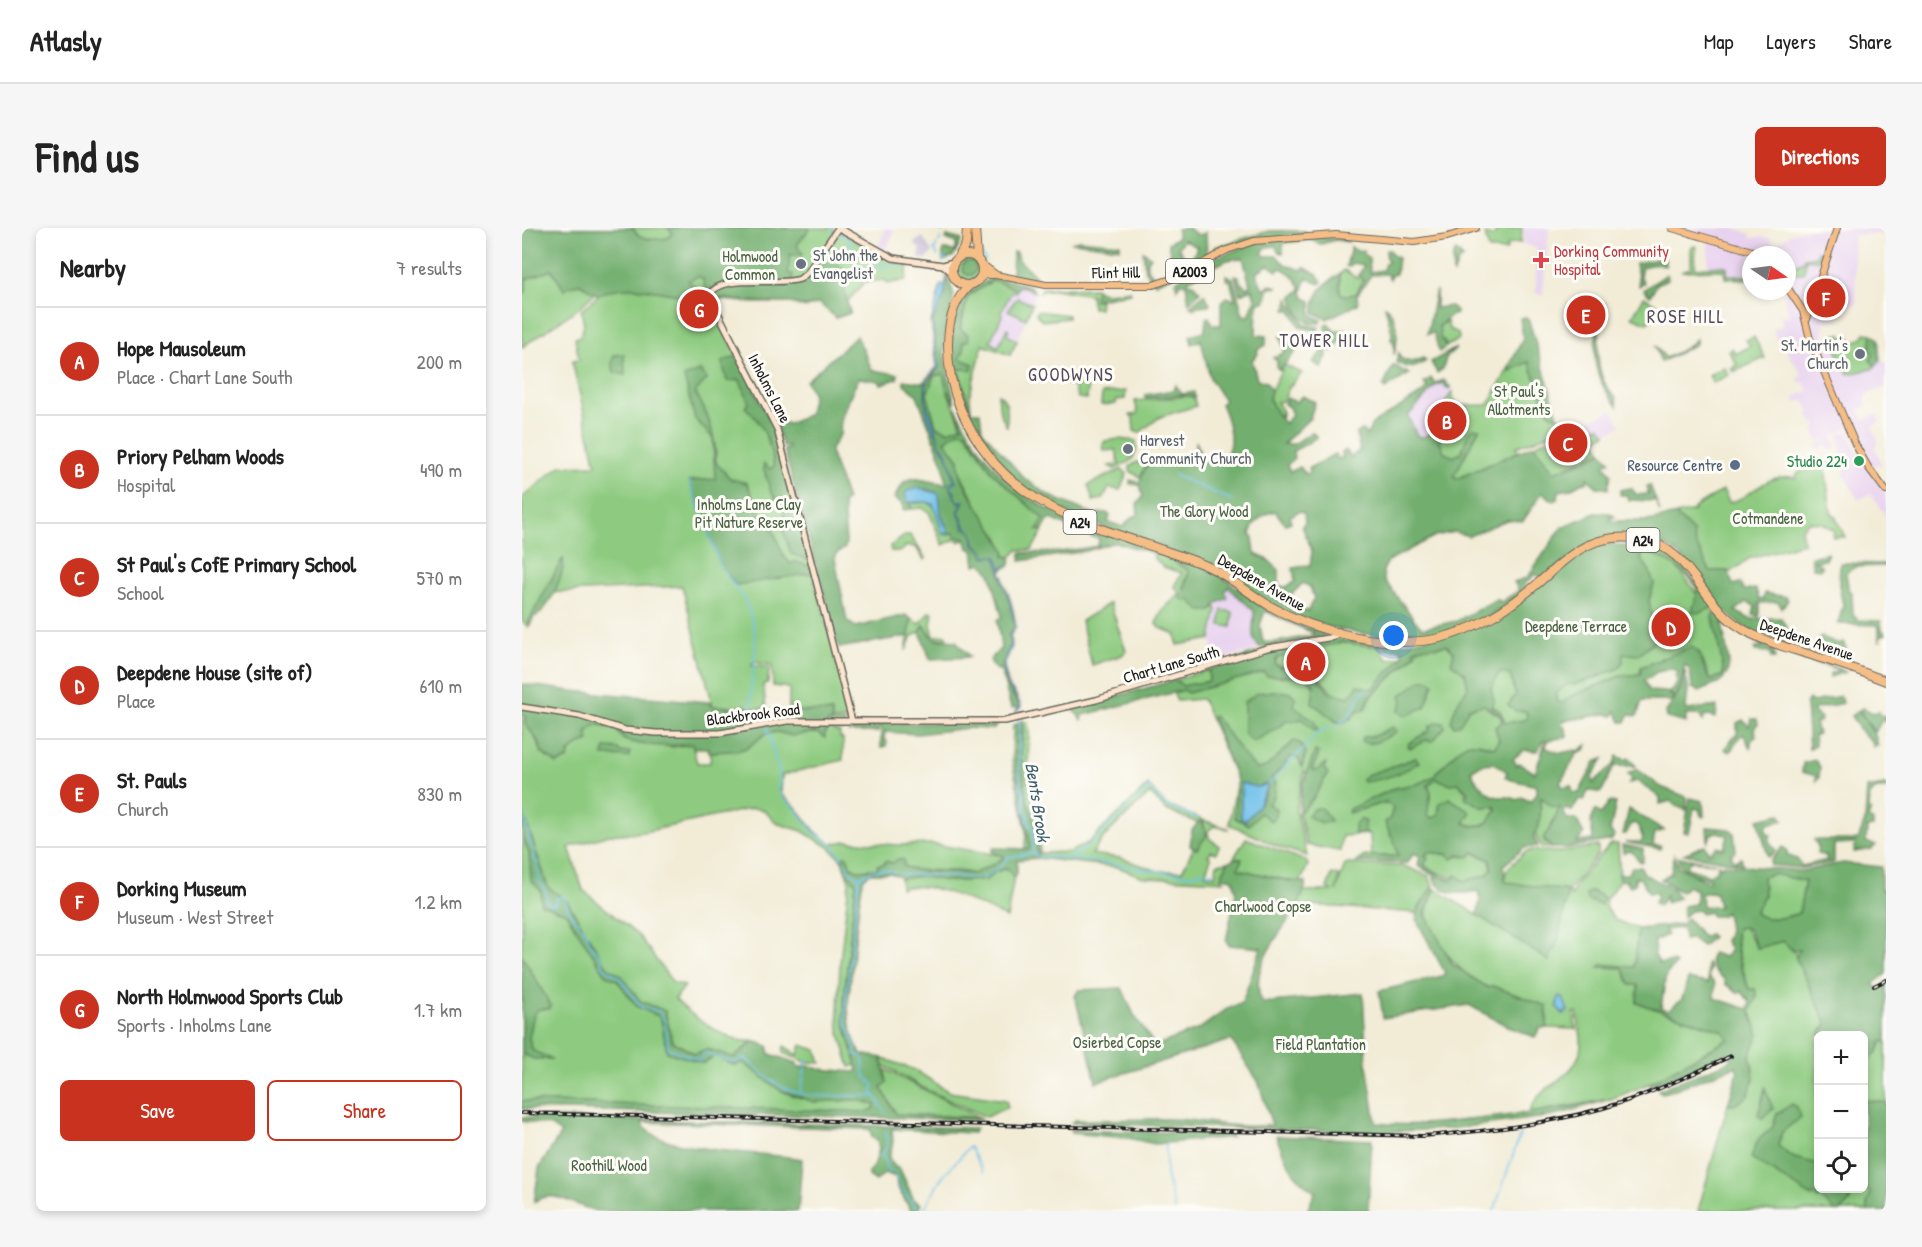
<!DOCTYPE html>
<html lang="en">
<head>
<meta charset="utf-8">
<style>
	:root { --surface:#fff; --page:#f6f6f6; --text:#222; --muted:#767676; --line:#e0e0e0; --accent:#c8321e }
	body { margin:0; font-family:"Patrick Hand",sans-serif; background:var(--page); color:var(--text) }
	.controls { position:absolute; right:18px; bottom:18px; display:grid; overflow:hidden; border-radius:9px; box-shadow:0 3px 9px #0003 }
	.controls button { width:54px; height:54px; display:grid; place-items:center; padding:0; border:0; border-bottom:2px solid var(--line); background:var(--surface); color:var(--text); font:30px sans-serif }
	.compass { position:absolute; left:1220px; top:18px; width:54px; height:54px; border-radius:50%; background:var(--surface); box-shadow:0 3px 9px #0003; rotate:103deg }
	.you { position:absolute; left:872px; top:408px; width:21px; height:21px; margin:-15px; border:4px solid #fff; border-radius:50%; background:#1a73e8; box-shadow:0 0 0 9px #1a73e833 }
	.badge { display:grid; place-items:center; width:39px; height:39px; border-radius:50%; background:var(--accent); color:#fff; font-size:20px; font-weight:700 }
	.pin { position:absolute; translate:-50% -50%; border:3px solid #fff; box-shadow:0 2px 6px #0006 }
	.list { margin:0; padding:0; list-style:none }
	h2 { display:flex; justify-content:space-between; align-items:center; height:78px; margin:0; padding:0 24px; font-size:26px }
	h2 small { font-size:20px; font-weight:400; color:var(--muted) }
	.list li { display:grid; grid-template-columns:39px 1fr auto; gap:18px; align-items:center; box-sizing:border-box; height:108px; padding:0 24px; border-top:2px solid var(--line) }
	.list b { display:block; font-size:22px; white-space:nowrap }
	.list p { margin:0; font-size:20px; white-space:nowrap; color:var(--muted) }
	.list em { font-size:20px; font-style:normal; color:var(--muted) }
	.actions { display:flex; gap:12px; padding:18px 24px }
	.actions a { flex:1; padding:14px 0; border:2px solid var(--accent); border-radius:9px; text-align:center; font-size:21px; color:var(--accent) }
	.actions .main { background:var(--accent); color:#fff }
	.icon { flex:none; width:33px; height:33px; fill:none; stroke:currentColor; stroke-width:2; stroke-linecap:round; stroke-linejoin:round }
	.map { position:relative; flex:none; width:1364px; height:983px; overflow:hidden; border-radius:9px }
	header { display:flex; align-items:center; gap:36px; box-sizing:border-box; height:84px; padding:0 30px; background:var(--surface); border-bottom:2px solid var(--line) }
	header strong { font-size:28px }
	nav { display:flex; gap:33px; margin-inline-start:auto; font-size:21px }
	.intro { display:flex; align-items:center; justify-content:space-between; box-sizing:border-box; height:144px; padding:0 36px }
	h1 { margin:0; font-size:42px }
	.button { padding:15px 27px; border-radius:9px; background:var(--accent); color:#fff; font-size:21px; font-weight:700 }
	main { display:flex; gap:36px; padding:0 36px }
	aside { flex:1; background:var(--surface); border-radius:9px; box-shadow:0 3px 9px #0003 }
	.map>svg:first-child { display:block }
</style>
</head>
<body>
<header>
<strong>Atlasly</strong>
<nav><a>Map</a><a>Layers</a><a>Share</a></nav>
</header>
<div class="intro"><h1>Find us</h1><a class="button">Directions</a></div>
<main>
<aside>
<h2>Nearby<small>7 results</small></h2>
<ul class="list">
<li><span class="badge">A</span><div><b>Hope Mausoleum</b><p>Place · Chart Lane South</p></div><em>200 m</em></li>
<li><span class="badge">B</span><div><b>Priory Pelham Woods</b><p>Hospital</p></div><em>490 m</em></li>
<li><span class="badge">C</span><div><b>St Paul's CofE Primary School</b><p>School</p></div><em>570 m</em></li>
<li><span class="badge">D</span><div><b>Deepdene House (site of)</b><p>Place</p></div><em>610 m</em></li>
<li><span class="badge">E</span><div><b>St. Pauls</b><p>Church</p></div><em>830 m</em></li>
<li><span class="badge">F</span><div><b>Dorking Museum</b><p>Museum · West Street</p></div><em>1.2 km</em></li>
<li><span class="badge">G</span><div><b>North Holmwood Sports Club</b><p>Sports · Inholms Lane</p></div><em>1.7 km</em></li>
</ul>
<div class="actions"><a class="main">Save</a><a>Share</a></div>
</aside>
<div class="map">
<svg width="1364" height="983" viewBox="0 0 1364 983">
	<rect width="100%" height="100%" fill="#fdfcf7"/>
	<filter id="ink" filterUnits="userSpaceOnUse"><feTurbulence type="fractalNoise" baseFrequency=".0167" numOctaves="2"/><feDisplacementMap in="SourceGraphic" scale="12" xChannelSelector="R" yChannelSelector="G"/><feConvolveMatrix kernelMatrix="1 2 1 2 8 2 1 2 1" color-interpolation-filters="sRGB"/></filter>
	<filter id="wash" filterUnits="userSpaceOnUse"><feTurbulence type="fractalNoise" baseFrequency=".008" numOctaves="4" result="noise"/><feDisplacementMap in="SourceGraphic" scale="24" xChannelSelector="R" yChannelSelector="G"/><feGaussianBlur stdDeviation="1.35" result="paint"/><feColorMatrix in="noise" values="0 0 0 0 0 0 0 0 0 0 0 0 0 0 0 0 0 1.4 0 .05"/><feComposite in="paint" operator="in"/></filter>
	<g filter="url(#wash)">
		<rect width="100%" height="100%" fill="#f2ecd7"/>
		<path fill="#e8d2ef" d="M364,0L373,2L364,22L356,18Z
			M1002,0H1027L1021,66H1014V20L1001,16Z
			M1154,0H1210L1229,6L1228,11L1239,8L1247,10L1253,17L1269,5L1287,1L1364,0V6L1331,7L1335,76L1314,81L1315,90L1301,93L1304,100L1301,102L1303,110L1307,111L1306,115H1314L1326,146L1350,140L1358,133L1364,134V159L1344,167V177L1337,182L1342,192L1355,186L1358,194L1350,198L1356,213L1353,220L1360,236L1347,239L1327,199L1310,208L1315,218L1308,223L1304,218L1297,222L1294,217L1305,211L1296,213L1292,203L1295,199L1286,187L1288,183L1282,173L1274,174L1272,169L1286,163L1282,154H1277L1275,150L1281,148L1263,120L1265,119L1263,113L1256,115L1251,101L1261,98L1258,87L1265,89L1267,86L1260,63H1265V27H1229V48L1205,47V39H1186V8Z
			M499,58L513,64L509,81L488,127L459,116L438,94Z
			M920,155L926,161H930L932,178L951,176L944,218L908,205L900,210L894,207L886,188L913,158Z
			M1090,182L1099,198L1073,212L1080,224L1012,217Z
			M1325,203L1348,245L1364,266V292L1361,283L1348,266L1336,272L1321,245L1324,243L1317,236L1322,233L1318,227L1320,225L1317,217L1319,215L1316,207Z
			M686,341L742,383L738,397L742,419L695,433L689,411L658,418Z"/>
		<path fill="#c9bfd8" d="M401,9L410,24L405,31H397L398,21L391,15Z"/>
		<path fill="#8ecb80" stroke="#55744e" stroke-width="1.5" d="M0,0H312V4H320L371,34L386,36L384,52L365,56L363,52L343,54L325,74L328,85L314,90L297,75L283,80L269,75H231L160,68L158,75L174,76L171,80L173,86L187,82L186,78L177,77V75H187L191,81L252,200L329,487L326,492L310,493V484L267,483V460L251,458L250,437L231,434L230,438L247,439L246,455L241,456L244,480L191,478L160,358L24,365L6,399L0,393V270L38,238L74,237L50,133L57,132L53,110L59,108L62,96L59,83L76,67L74,64L57,80L0,119Z
			M977,0H1000L999,14L986,16L984,22H967L963,7L971,9Z
			M1174,18L1173,40L1203,38L1205,39V47L1225,48L1224,51L1203,50L1202,42L1159,43L1169,40V19Z
			M1295,23L1299,24L1296,33L1284,31L1282,45H1267V40L1282,33V30L1295,28Z
			M433 42a12 12 0 1 1 24 0a12 12 0 1 1-24 0Z
			M822,42L835,50L837,47L841,52L834,66L825,68L818,65V46Z
			M472,52L493,61L496,59L494,64L490,63L479,84L480,88L468,114L476,119L485,100L487,102L485,107L495,113L488,127L461,117L448,166L449,184L437,144L438,141L451,136L438,131L442,122L441,113L446,107L438,101L446,68Z
			M521,60H574L576,72L578,71L577,80H570L569,67L533,61L518,64Z
			M1122,69L1142,81L1125,95L1110,89Z
			M495,70L510,76L504,91L486,82Z
			M1055,73H1078L1081,77L1076,98L1056,99Z
			M515,83L546,87V90L520,93L514,86Z
			M925,93L927,101L936,105L937,111L924,119V115L919,114L916,100Z
			M1343,105L1350,106L1353,138L1350,141L1326,146L1316,126L1313,107L1319,106L1320,110L1328,109L1330,115L1340,110Z
			M1232,109L1243,130L1211,144L1209,140L1215,137L1207,123L1210,120L1214,126L1228,118L1224,112Z
			M1007,133L1025,181L1029,187L1036,188L1048,198L994,219L996,224L934,251L932,248L957,201L947,204L939,225L931,229L922,224L915,206L910,205C912,197 918,196 920,188C924,178 922,172 931,164L932,178L966,177L984,145Z
			M762,137L780,145L768,158L761,173L755,174L760,182L757,190L746,168Z
			M1202,139L1207,147L1191,155L1187,147Z
			M421,146L425,162L440,198L426,203L414,198L405,166L411,148Z
			M567,152L565,171L556,170L551,158L543,155L551,157L552,153Z
			M604,163L603,171L594,172V176L579,177L580,165Z
			M476,166C488,173 485,187 485,199L478,185Z
			M667,168L672,170L674,178L638,189L617,205L612,203L611,190L608,187L616,186L613,173Z
			M1078,198L1084,206L1073,212L1080,224L1032,245L1012,217L1046,202L1054,210L1061,207L1062,215L1071,210L1067,203Z
			M437,202L444,204L477,251L526,293L510,322H496L489,329L482,328L478,310L465,296L441,250L436,239L437,232L423,213Z
			M597,211L614,213C617,231 607,235 592,241L587,238L597,236L594,222L582,223L581,216L583,213Z
			M615,234L625,236L618,249L608,243V238Z
			M1301,237L1303,239L1309,285L1313,288L1323,309H1311L1312,302L1300,295L1286,294L1279,302L1282,315L1228,330L1208,345L1206,343H1188L1171,312V304L1154,287L1172,283V280L1201,262L1207,274C1226,273 1246,241 1274,250L1275,245Z
			M600,241L605,246L598,262L587,260L581,271L571,273L566,257Z
			M405,274L413,279L422,307L432,305L443,312L437,314L434,311L421,317L407,284L400,280L390,281L388,276Z
			M384,307H388L404,331L402,332L394,319L385,318L378,324L369,323L368,318Z
			M1121,324C1153,328 1162,347 1177,370C1182,377 1189,379 1193,385L1191,387C1196,398 1202,439 1201,451L1189,452L1177,424L1139,430L1140,432L1119,439L1118,446L1098,448L1048,469L1040,475L1037,474L1033,466L1046,455L1051,457L1080,448L1101,425L1123,422L1133,413L1127,372L1132,356L1127,342L1119,331Z
			M634,325L645,329L667,343L661,359L668,372L689,383L693,379L695,381L689,411L656,417L653,406L638,400L634,395L641,382L658,365L652,358L660,345L641,339L631,329Z
			M588,375L604,423L600,427L570,437L559,393Z
			M700,382L711,384L709,399L698,397Z
			M407,384L411,385L409,396L412,408L424,407L425,411H412L402,397L398,404L390,408L384,423L389,391L398,396Z
			M820,414L858,419L866,432L881,428C871,441 860,449 851,461H844L827,469C805,466 807,459 794,446C784,437 763,444 753,436L755,430Z
			M904,417L914,419L924,417L932,424L933,438C949,446 953,467 965,480C970,485 976,484 980,491V495L973,499L977,510L973,519C968,519 963,516 958,516C941,516 927,535 914,544L913,548L895,556L873,560L827,585L862,575L871,578L869,608L875,612L877,628H849L848,606L820,608L818,623L785,617L777,585L784,545L782,543L774,582L785,628L757,619L707,596L715,552L680,471L655,473L651,465L662,462L666,465L742,444L745,448L786,449C794,459 792,473 802,484C806,488 810,488 813,493L829,491L835,483L843,481L848,470L894,426L892,423Z
			M686,442L687,453C679,456 670,455 661,458L653,452Z
			M978,444L988,447L991,460L1006,489L1003,492L983,495L978,483L969,478V460Z
			M0,487L5,488C9,501 16,520 25,530L46,525L65,509L67,500L75,496L95,503L102,512L151,519L170,516L175,535H188L189,524L225,520L243,506L255,504L266,506L296,505L303,504L304,495H323L321,502L312,500L311,502L318,505V510L321,511V532L260,547L259,566L275,580L293,603L309,616L324,613L375,617L410,616L483,628L462,643L451,646L439,643L391,642L370,636L356,641L334,642L328,638L322,628L320,632L307,619L280,603L254,595L242,582L231,580L122,604L87,607L47,619L61,662L117,708L151,755L163,758L153,771C168,787 208,816 230,813L212,830L185,821L173,826L150,813L143,784L139,789L145,824L181,835L193,828C203,835 213,831 223,835C237,841 247,856 260,863C291,878 315,870 346,873L353,876L352,881L345,884L297,882L285,884L0,873Z
			M502,494H505L507,500L506,550L517,597L518,625L547,624L566,615L626,557L644,577L679,591L676,595L644,582L628,565L581,610L570,626L599,630L636,643H660L672,619L674,621L684,607L681,592L707,601L692,598L686,603L687,610L697,618L694,625L690,623L686,627L689,630L683,646L693,648L695,636L706,634L699,649L702,653L621,649L595,639L516,630L514,598L505,571L499,529Z
			M495,496L493,532L509,621L503,620L504,603L490,533L491,497Z
			M914,551L936,555L960,579L970,577L975,582C967,596 958,601 942,595L948,585L929,572L918,575L916,587L911,590L904,588L909,564L906,557Z
			M1019,568L1038,579L1022,613L1030,620L1020,619L1013,607L1018,592Z
			M724,610L784,633L786,637L778,655L716,641L719,631L710,633Z
			M1088,616H1096L1098,652L1084,671L1083,679L1093,692L1116,701L1112,740L1116,758L1115,775L1201,803L1207,811L1126,856L1089,871L1007,885C1016,855 1057,851 1059,817C1060,807 1056,795 1055,785H1052L1054,801L1025,800V778C977,764 945,760 918,715C903,689 900,688 913,661L990,708L1036,712L1042,672L994,655L983,654L984,642L1002,625L1010,622L1036,624L1076,618V626L1046,663L1049,668L1055,655Z
			M905,624L943,629L951,624L968,632L970,641C955,665 919,646 902,638Z
			M823,636L882,638L907,648L911,658L894,685L774,676L781,663H811L805,660L810,646L817,648L814,663Z
			M485,640L492,649L485,690C457,677 411,652 379,660L378,651L398,648L425,653L464,652L473,644Z
			M324,644L334,655L322,771V793L335,837L328,839L317,803L316,784L318,734L327,654Z
			M1251,645L1283,653L1277,685C1264,690 1244,694 1233,685L1242,667L1241,648Z
			M1222,699L1235,720L1261,713L1273,723L1274,730L1305,796L1296,808L1295,820L1296,960H1342V957L1349,966L1345,975L1346,983H1176L1206,876H1214L1232,853L1228,827L1236,807L1228,783C1235,769 1210,726 1215,700Z
			M1360,813L1364,814V875L1342,872V836Z
			M279,817L295,822L299,835L284,834L261,825L262,818L276,827Z
			M360,830L393,842L427,864L484,872L486,879L464,889L407,863L361,837Z
			M362,841L458,890L374,886L359,859L365,855Z"/>
		<path fill="#72af6e" stroke="#476645" stroke-width="1.5" fill-rule="evenodd" d="M0,0H111C117,14 133,12 146,10L151,5L145,0H288L275,17L281,26L268,27L266,45L271,46L270,52L277,55L288,46L297,47L302,35C311,33 320,39 327,43L326,56L322,61L328,85L314,90L297,75C277,82 280,75 265,75C241,75 217,72 193,70L191,60L184,63L181,51L176,48L166,53L182,65L184,70C149,71 110,49 76,67L58,56L47,58L42,62L30,42L4,51V64L0,65Z
			M667,0L675,7L684,5L685,29L668,41L633,55L623,42L621,23L629,29L625,33V40L633,49L652,45L646,15L655,10V1ZM661,12L675,19L670,31H664L656,20Z
			M747,3H783L785,7L743,10L691,26L692,19Z
			M425,8L440,12L432,28L421,33V22L434,23V15L424,11Z
			M796,9L827,12L826,14L814,12L799,16L788,12L761,15V25L756,24L754,18L744,19L740,25L743,28H755C765,40 766,37 780,42L782,39L795,46L800,54L797,56L785,50L780,63L782,70L789,73V87L799,92L798,95H787L777,86L770,69L779,61C774,50 770,45 758,40L755,43L746,37L734,45L741,61L749,57L756,59L747,60L743,74H736C735,80 734,100 734,107L744,108V117L735,122L736,126L730,132L735,151L744,154L749,163L747,171L757,189L761,183L759,192L763,195L770,187L767,179L762,176L765,170L774,174L780,168L793,174L788,190L761,216H772L790,204L795,209C788,214 780,219 771,223L772,231L765,237L768,244L778,239L783,246L787,245V240L813,226L816,231L821,229L820,225L824,222L829,229L838,222L834,206L840,202L845,207L850,196L899,166L905,160L902,155L909,150L913,155L922,152L929,160L926,161L920,155L913,158L886,188L895,207L900,210L908,205L915,206L922,224L931,229L939,225L947,204L952,200L957,201L932,248L934,251L1012,217L1032,244L1080,224L1088,233L1082,237L1089,246L1086,261L1075,259L1065,250V255L1061,254L1048,261L1037,263L1036,271L1032,273L1020,265L1001,293L985,292L947,308L932,304L913,308L866,333L861,343L862,352L896,396L901,400L935,393L975,371L979,374L997,362L992,354L1005,350L1040,299L1073,285H1088L1093,289H1089V293H1126L1154,287L1171,304L1172,312L1188,343H1206L1211,357L1218,355L1222,362L1234,361L1237,371H1241L1243,365L1264,369L1266,372L1260,380L1256,374L1237,375V389L1231,387L1233,378L1225,374L1213,383L1228,391L1259,390L1274,417L1295,426L1226,402L1198,380L1168,339L1151,322L1141,317L1083,309L1019,349L1012,346L1009,352L1001,357L1004,361C936,421 854,417 773,388C757,382 744,371 729,363C700,346 669,334 639,319L638,316L635,318C595,303 554,291 516,270C507,265 499,256 492,249C453,214 422,163 430,108C434,79 442,60 472,49L508,58L513,64L499,58L493,61L471,52L446,68L438,101L446,107L447,113L441,114L442,122L438,131L451,136L450,142L438,141L437,144L449,184H458L460,202L502,250L528,268L570,286L585,285L588,288L586,294L601,299L610,289L616,287L615,276L621,268L618,257L608,256V252L617,254L625,236L674,235V213L681,233C686,232 691,234 695,233C717,225 706,191 699,176L702,172L688,150L679,112L670,116L668,108L683,103L684,90L687,89L690,97H699V74L705,69L713,72L708,52H704V47L711,50L721,87L727,88L733,71L730,61L718,66L713,47L717,48L718,54L725,60L728,57L721,30L705,32L666,52L668,56H672L678,64L667,75L664,56L658,55L655,61L654,53L690,31L733,15ZM753,283L763,296L769,294L768,289L777,283L782,285L783,294L780,298L790,323L788,337L771,340L773,354L764,359L757,358V342L745,331L733,326L731,309L728,307C731,294 741,286 753,283ZM781,355L788,359L792,370L786,383L770,380L759,374V369H767Z
			M556,12L598,16V20L551,14Z
			M829,19L835,23L842,22L841,26L847,30L848,44L861,42L863,35L867,33L864,30V22H868L870,27L876,30L874,46L869,47L868,51L865,46L849,47L835,67L836,76L805,91L792,85C791,65 802,56 818,46V65L825,68L835,65L841,52L837,47L842,37L830,35L827,39L824,38Z
			M934,23L941,30L937,32L931,47V28Z
			M491,24H494L496,31L514,49L512,53L490,48Z
			M1140,30L1143,31V38L1136,35L1120,39L1118,47L1122,55L1117,58L1114,35Z
			M440 40a7 7 0 1 1 14 0a7 7 0 1 1-14 0Z
			M1145,46L1146,51L1135,56L1128,68L1122,62L1124,60Z
			M425,47L432,67L423,103L422,126L433,176L425,162L421,146L412,148L405,166L414,198L426,203L440,198L433,178C493,302 573,292 683,340C708,351 728,372 751,385C767,395 785,400 802,404V408L740,420C725,412 733,397 732,383L706,359L703,363L706,370L695,375L689,383H679L668,372L663,373L657,369L662,364L667,343L645,329L593,314L565,323L498,333L499,325L538,324L576,318L577,310L569,309V305L546,299L530,291L526,293L519,303L515,302L521,291L470,244L444,204L437,203L423,213L437,232C434,257 475,301 484,325L482,328L489,329L488,337L478,340V345L490,379L493,399L487,407L490,419L481,437L486,459L498,479L489,480L479,443L472,440L468,432L479,420L475,392L480,389L469,347L460,335L453,337L451,322L446,320L443,310L433,309L432,305H427L419,287L417,266C405,260 392,258 383,267L390,281L381,282L380,275L372,270L382,254L391,250L424,256L421,235L395,167L382,156V152L404,155L417,140L410,94L422,68ZM743,383L793,406C785,409 746,416 741,414L738,397Z
			M574,62L586,65L608,62L609,65L572,72Z
			M914,62V80L929,78L934,83V86L928,88L917,98L919,113L922,112L924,119L917,124L912,105L905,106Z
			M682,66L688,75L687,77L675,78L672,81L668,78Z
			M766,71L783,97L797,99L795,103L778,99L769,82H764Z
			M1078,73L1083,76C1076,106 1068,147 1094,170L1095,178C1066,144 1070,119 1081,77Z
			M863,78C876,87 877,113 872,127V114L869,112L870,105Z
			M1003,89L1007,93L1036,188L1029,187L1025,181L1007,134L984,145L1001,110L998,90Z
			M806,95L812,103L823,102L819,105L821,110L811,123L804,122L805,128L799,140L791,134L802,122L799,113L804,106L803,97Z
			M1350,106L1356,111L1358,133L1353,138L1348,132L1351,127L1348,122Z
			M335,108L350,142L376,146L375,151L359,156L357,153L337,150C330,164 315,192 319,205L308,223L325,272L321,275L324,314L323,320L315,325L313,331L325,393L334,399L384,387L389,391L387,408L317,420L262,222L267,220L266,217L261,219L253,193L267,196L286,187L291,167L284,153Z
			M758,108H763L774,123L758,142L755,140V133L751,130L763,124Z
			M1174,111V116L1139,134L1133,118L1144,130L1164,120Z
			M934,120L924,130L921,141L915,145L909,134Z
			M877,124L878,130C887,135 892,135 901,130L904,133C892,142 887,141 874,134Z
			M102,126L103,147L92,144L90,134L92,127Z
			M215,128L252,200L288,333L269,326L258,292L262,289V283L249,264L241,239L242,236L248,241L252,238C248,214 241,195 223,179L227,175L218,152L205,153L200,134Z
			M871,137L887,146L863,161L861,159Z
			M178,143L185,151L173,164C187,186 194,209 194,235L209,251L225,255L239,289L251,302L262,329L269,336L273,333L289,339L291,345L214,357L199,339L167,253L193,251L191,210L173,191L162,149Z
			M654,157L659,166L672,164L673,169L660,167L623,170V167L652,162Z
			M1128,257L1138,284L1134,273L1107,272L1104,267H1098V262L1109,260L1115,267L1126,266L1125,258Z
			M1110,314C1158,323 1163,342 1192,379L1178,385L1170,384C1171,378 1175,371 1175,366C1176,348 1137,326 1121,324L1119,331L1127,342L1132,356L1127,372L1133,413L1115,427L1101,425V434L1095,441L1051,457L1046,456L1033,466L1034,473L1040,475L1048,469L1098,448L1118,446L1119,439L1169,419C1182,424 1180,443 1189,452L1201,447V439L1191,389L1193,385L1220,406L1252,422L1253,430H1249L1248,424L1233,423V420L1241,418L1200,395L1207,435L1205,446L1197,455L1178,463L1170,460L1168,442L1163,437L1157,462L1152,469L1147,464L1152,461L1155,453L1153,447H1156V444L1150,441L1135,444L1122,453L1127,463L1144,464L1152,470L1149,473H1120L1115,488L1107,487L1104,494H1099L1094,483L1091,488L1084,486L1041,493L1039,497L1044,500L1045,509L1021,513L1016,523L1002,522L991,531L995,537L997,535L1013,545L1023,515L1025,514L1024,520L1038,525L1054,522L1055,524L1065,517L1063,523L1055,526L1038,555L1041,559L1049,558L1051,565H1057L1073,534L1081,531L1070,548L1071,555L1092,536L1095,528L1104,532L1106,530L1114,538H1093C1084,547 1086,557 1078,565L1066,562L1062,573L1057,571L1050,583L1044,581L1041,583L1045,591H1054L1062,606L1055,614L1071,612L1069,593L1073,582L1079,586L1087,574L1094,575L1088,603L1092,607L1090,612L1045,620H1030L1021,610C1030,600 1033,589 1038,579H1030L1019,569C1017,581 1021,599 1011,608L1016,618L1002,620L981,638L983,654L1046,663L1036,712L1027,733L955,687L958,672L956,663C939,666 921,669 912,651L914,649L896,638L898,628L892,625L885,635L834,634L842,628H876C874,610 867,609 863,594L868,590L871,580L864,574L826,585L827,581L873,560L895,556L913,548L914,544C925,537 936,517 948,515C956,513 965,519 973,519L977,512L973,499L979,495L980,491L977,486L962,477L947,480L938,496L932,498L929,493C932,481 937,470 946,460L943,445L929,435L932,424L924,417L895,420L892,423L894,425L848,469L843,481L835,483L822,495L815,494L790,475L792,458L786,449L745,448L742,444L666,465L662,462L561,487L560,492L552,483L554,479L653,452L661,458C670,455 679,456 687,453V441L733,425L817,407L860,416L858,419L820,414L755,430L753,436L757,439L790,443L808,465L827,469L836,457L851,461C860,448 871,441 881,428L879,421H863L861,419L864,415H882L955,398L1053,328L1072,318L1085,315L1108,319ZM977,445L988,447L994,466L986,477L993,483H1004L1006,489L1003,492L983,495L978,483L969,478L972,472L969,460ZM972,535L985,544L983,549L986,551L1015,558V566L1008,573L999,569L995,572C987,566 980,571 972,568C963,564 953,552 949,543L960,536ZM914,551L929,556L936,555L947,564L943,567L945,571L960,579L973,578L975,582L963,597L950,598L942,595L948,585L945,581L927,570L918,575L916,587L911,590L905,587L909,564L906,557ZM906,624L925,626L930,631L937,627L947,629L952,624L968,632L970,641L965,647L943,653L934,647L930,652L921,649L902,638L906,630L903,627Z
			M1306,325L1303,332L1293,333L1300,338L1299,341L1291,340L1289,329Z
			M41,330C44,344 27,383 12,389L8,397L6,394Z
			M1318,335L1364,336V338L1333,339L1324,345L1327,364H1330L1331,387L1336,392L1359,393L1360,402L1364,406L1358,408V414L1356,397L1316,396L1321,377L1317,358Z
			M402,397L412,411L434,413L448,429L408,431L398,404Z
			M1300,409L1317,416L1321,414L1327,427L1322,431L1303,427L1297,419V410Z
			M1271,425L1290,429L1324,444L1308,449V445L1318,442L1278,430Z
			M1163,443L1166,460L1164,480L1166,482L1195,478L1194,490L1183,487L1181,493L1177,487H1164V495L1145,490L1144,484L1159,462Z
			M900,452H908L912,455L903,479L884,488L876,483L881,473L879,467Z
			M0,456L50,463L187,474L190,478L216,480L223,477L228,482L310,484V493L304,495L309,500L303,504V510L294,504L271,508L255,504L243,506L225,520L214,523L187,524L186,520H172L170,516C147,519 124,519 102,512L95,499L75,496L65,504L67,513L56,517L47,525L46,531L35,536L19,524L18,515L3,496L4,488L0,487Z
			M751,463L768,464L773,469L772,478L792,493L796,502L793,503L780,491L770,494L765,492C757,503 743,505 732,514L722,506V474L735,465Z
			M1318,468L1321,475L1292,481V484L1299,490L1298,494H1293L1296,506L1292,508L1293,517L1287,521L1284,476L1287,471L1291,474Z
			M1341,480L1351,485L1356,483L1357,487L1364,488V494L1360,492L1353,505L1337,482Z
			M1336,483L1354,509L1356,518L1351,519L1350,513L1340,505L1329,488Z
			M689,488L693,489C708,505 718,527 735,541L744,539L772,513L778,515L784,525L780,539L776,530L769,529L749,551L754,556L752,568L746,576L754,581L753,589L749,593L738,585L727,597L713,590L715,552ZM719,555L735,559L745,556C745,572 732,583 719,590Z
			M1229,491H1235L1236,496L1233,498L1234,509L1230,511L1228,520L1222,507L1218,508L1208,524L1202,521L1215,506V495L1221,492L1227,498Z
			M501,492L499,529L505,571L514,598L516,630L495,632V647L492,649L485,640L473,644L464,652L425,653L398,648L378,651L377,648L368,645H348L341,651L337,676L326,775C326,793 330,811 339,826L360,830L365,855L359,859L374,886L458,890L459,892L0,881V873L345,884L352,881L353,876L333,872L292,874L258,862L220,834L213,838L193,828L181,835L145,824L139,789L115,779L95,752L84,747L44,685L19,676V663L9,652L7,625L0,609V581L26,659L45,673L85,739L99,747L118,773L143,783L150,813L173,826L185,821L212,830L232,813L246,818L248,826L275,835L274,837L281,840L282,837L297,841L333,844L336,842L322,793V771L334,655L324,644L320,632L322,628L326,630L328,638L335,642L356,641L355,637L362,636L364,633L370,635L376,631L382,632V638C404,648 429,641 451,646L480,632L482,628L470,624L471,620L508,621L493,532L495,496Z
			M914,494L921,495L923,499L911,513L904,512L889,520L886,519L887,515L907,503V499Z
			M356,495V504H327L338,496Z
			M359,495H473L474,497L472,501L446,500L396,506L363,504L362,510L365,514L364,518L359,520Z
			M871,499L875,503C865,510 849,520 839,513L841,509L852,508Z
			M83,520L96,521L98,524H108L107,529L81,528Z
			M793,523L797,525L790,542L794,543L804,535L802,541L806,545L791,571L777,585L780,558Z
			M894,530L897,534C880,546 862,552 841,554L840,551L845,547Z
			M1293,532L1298,539L1297,550L1294,553V548L1280,544L1281,535Z
			M1115,541L1139,559L1165,569L1164,582L1154,578L1149,573L1138,576V570L1116,553L1107,555L1110,552L1106,545Z
			M1364,557V561H1354L1348,567L1347,580L1349,583L1346,589L1351,593V599L1345,600L1344,614L1354,617L1350,621L1332,624L1333,615L1312,616V634L1279,640L1248,637V633L1261,619L1265,622V627L1275,631L1280,638L1305,632L1304,628L1295,626L1296,618L1292,612H1336L1343,593L1345,560Z
			M1168,570L1181,573L1182,589L1179,588L1177,581L1172,580L1167,605L1162,604Z
			M794,580H799L809,593C800,597 793,594 786,587Z
			M1107,581L1142,602L1133,605L1131,617L1139,618L1138,621L1103,614H1119L1121,611L1116,597L1110,595L1104,606H1101Z
			M1258,586L1261,592L1246,596L1244,600L1245,606L1249,607L1247,613L1254,623L1246,629L1236,591Z
			M679,591L685,607L675,621L668,618L670,602Z
			M838,591L844,594L842,600L845,606H833V596Z
			M1185,599L1207,601L1212,605L1214,623L1209,626L1212,633L1219,630L1221,636L1162,626L1183,617L1187,625L1195,619L1202,621L1206,607L1195,604L1189,606L1186,615Z
			M1100,617L1121,621V633L1118,634L1109,623L1101,625Z
			M1152,627L1157,639L1186,654L1188,651C1175,647 1158,644 1156,629L1194,635L1171,633L1166,635L1165,640L1188,647L1195,642L1196,635L1199,639L1201,636L1279,643L1321,635L1359,639V662H1364V746L1351,756L1356,761L1364,755V814L1360,813L1356,823L1342,836V808L1298,807L1305,796L1274,730L1277,722L1271,723L1261,713L1235,720L1227,702L1222,699L1215,700C1211,722 1220,742 1227,761H1233L1235,769L1228,783L1237,807L1228,827L1232,849L1226,868L1214,876H1206L1216,844L1214,838L1148,863L1140,865L1136,862L1206,834L1209,830L1207,825L1131,858L1126,856L1207,811L1201,803L1115,775L1116,757H1108L1101,740L1077,739L1081,736L1112,739L1116,701L1159,696V700L1143,702L1145,707L1132,713L1133,728L1138,736L1151,734L1154,736L1144,747L1139,780L1147,782L1160,771L1166,751L1186,755L1185,735L1188,741L1186,748L1193,756L1192,770L1226,781L1228,774L1219,763L1217,765L1203,756V752C1194,745 1184,738 1190,725L1202,729L1209,722L1203,713L1207,702L1204,684L1199,688H1190L1187,684L1180,686L1177,682L1168,683L1161,689V678L1174,676V662L1166,658L1159,664L1139,651L1149,645ZM1251,646L1283,653L1277,685C1264,690 1244,694 1233,685L1242,667L1241,649ZM1188,664L1194,665L1197,679L1180,678L1179,666Z
			M714,630L720,631L716,641L766,653L784,654C780,692 721,728 740,775L841,765L845,837L854,895C889,899 921,894 956,891C1000,886 1044,881 1088,871L1032,888L927,901L853,904L549,895L553,892C591,893 629,889 666,892C695,895 721,901 750,897L736,853L709,812L574,854L553,768L557,762L600,760L612,787L633,818L677,801L705,781L720,775L739,720L707,717L704,713L714,664L711,651L699,649L706,634Z
			M1110,639H1119L1122,646L1151,661L1157,670L1144,675V668L1137,678L1132,675L1136,669L1134,665H1127L1118,650H1113V656L1108,658L1105,653L1098,652L1097,646H1106Z
			M911,658L913,661L903,686L931,737L966,760L971,758L1025,778V800H1018L1013,809L987,799L947,777L861,790L857,763L920,748L923,745L895,693L894,685Z
			M1069,663L1082,669L1079,677L1065,672L1064,666Z
			M1165,690L1181,709L1187,706L1190,709L1180,718L1170,711L1162,712L1161,694Z
			M0,727L29,778L27,781H17L12,786L7,810L11,823L30,831H12L0,826Z
			M1243,860L1251,881L1240,890L1236,887Z
			M1342,872L1364,875V983H1346L1345,975L1349,966L1342,957Z
			M1270,876L1275,879L1279,889L1260,904L1256,918L1272,930L1296,936V960L1328,962V973L1319,983H1313L1298,969L1296,971L1292,966L1290,969L1229,930L1236,912L1250,900L1255,886Z
			M0,889L454,900L451,905L370,901L371,914L367,930L372,938L378,941L392,972L399,976L395,983H389L375,958L374,949L363,945L354,953L347,948V943L353,936L357,921L355,912L350,910L348,901L120,894C127,925 251,924 280,931L276,983H76C53,980 33,959 12,974L17,940L39,905L27,897L0,893Z
			M549,902L709,906L710,909L633,916L606,910L549,905Z
			M754,908L850,912L846,983H785L793,964C770,949 764,933 754,908Z"/>
		<path fill="#6fc0eb" stroke="#466e84" stroke-width="1.5" d="M425,50L422,68L410,94L417,139L403,153C406,160 403,165 404,173C406,185 417,205 417,215C428,225 428,240 434,253L428,258L433,265L432,269L436,273H442L437,284L443,298C450,305 452,306 453,316C458,318 461,324 463,328H475L479,341L488,337L481,341L479,346L482,349L480,354C489,367 492,384 494,399L488,408C494,418 485,427 482,438L487,459L493,465L499,478V480L494,484L496,489L493,484L498,478C493,464 481,454 481,438C481,425 493,420 487,407L493,399C492,388 476,331 473,328L462,329L461,323L452,316L451,305L442,299L436,284L441,274L436,275L427,256L433,252C428,246 430,241 427,233C424,225 416,218 416,209C410,201 404,185 403,172C402,164 405,160 402,153L415,139L409,94L419,57H423Z
			M398,260L417,266L419,287L427,305L421,306L411,276L405,274H386L383,267L385,263Z
			M719,555L735,559L746,557L734,581L723,593L719,590Z
			M1037,768L1041,770L1046,783L1041,786L1035,780Z"/>
		<g fill="none" stroke-linecap="round" stroke-linejoin="round">
			<path stroke="#6fc0eb" stroke-width="1.5" d="M309,0L311,1
				M317,5L324,9L331,19
				M420,5L422,0
				M417,14L419,9
				M415,17L412,22L416,28
				M458,24L464,33
				M336,25L341,28L349,25L355,30
				M420,30L425,33
				M356,33L358,39L375,37
				M379,37H385
				M652,247L710,272
				M167,253L199,339L223,372L231,394L234,415L228,478L240,494
				M812,499C838,487 831,469 845,462
				M245,500L258,547L256,561L259,568L273,580L291,604L305,612L321,630
				M787,514L796,504L806,500
				M746,557L786,516
				M612,574L627,559L643,577L675,590
				M0,584C7,597 4,611 13,625L10,631L15,634L18,654L25,667L24,673L29,677L34,675L35,670L42,669L49,687L64,704L69,718L80,730V738L97,749L120,780L137,783L143,795L146,820L178,833L182,825C193,826 204,836 215,834C218,834 220,831 223,830C273,880 292,865 352,868
				M512,626L517,629C569,629 618,643 670,647L678,644L691,645
				M549,628L562,621L609,577
				M323,635L328,644L337,649
				M377,646L462,650L478,639L486,629L511,625V602L505,593L507,589L502,583V561L498,560L497,490
				M338,649C349,642 361,639 373,644
				M337,650L324,772L323,791L334,820L332,826L341,829L342,847L352,857L350,863L363,884
				M284,836L285,832
				M278,866L284,837
				M364,903L365,919L359,928L364,932V941L373,946L378,960L397,983
				M644,917V946L653,983
				M401,983L418,952L446,920L448,919L461,944
				M972,983L998,906"/>
		</g>
	</g>
	<g filter="url(#ink)">
		<g fill="none" stroke-linecap="round" stroke-linejoin="round">
			<defs>
				<path id="secondary" d="M316,0L286,44L278,51C256,59 201,44 187,67L255,201L330,493
					M317,0L371,30L421,37L431,46
					M421,37L433,33
					M0,479L57,488L103,502L134,505H198L265,493H483L574,472L745,420L812,409L817,403"/>
				<path id="primary" d="M1150,0L1244,27
					M457,34L473,46
					M453,54L464,47H474L524,57H631L658,48L705,22L732,13L814,7L892,14L925,9L954,0
					M1265,59L1281,83L1288,111L1333,216L1346,239L1364,263
					M1285,91L1315,0"/>
				<path id="highway" d="M453,0L455,31
					M430 42a15 15 0 1 1 30 0a15 15 0 1 1-30 0Z
					M436,30L444,16L445,0
					M449,56C416,84 424,147 439,182C479,272 549,291 635,320C652,326 670,331 687,339C709,349 727,366 748,378C794,404 866,422 918,410C946,403 976,387 999,369C1039,339 1061,301 1119,311C1165,320 1175,363 1207,391C1231,412 1265,419 1295,429C1319,436 1341,444 1364,453"/>
			</defs>
			<use href="#secondary" stroke="#67655d" stroke-width="8"/>
			<use href="#primary" stroke="#67655d" stroke-width="8"/>
			<use href="#highway" stroke="#67655d" stroke-width="10"/>
			<use href="#secondary" stroke="#fbe5cf" stroke-width="5"/>
			<use href="#primary" stroke="#f6be87" stroke-width="6"/>
			<use href="#highway" stroke="#f6be87" stroke-width="8"/>
			<defs>
				<path id="rail" d="M1352,758L1364,752
					M0,885L900,908C969,903 1038,895 1104,873C1140,861 1175,844 1209,828"/>
			</defs>
			<use href="#rail" stroke="#1c1c1c" stroke-width="4"/>
			<use href="#rail" stroke="#fdfcf7" stroke-width="1.5" stroke-dasharray="4.5" stroke-linecap="butt"/>
		</g>
	</g>
	<path fill="#e0444e" stroke="#fdfcf7" stroke-width="2" d="M1016 23h6v6h6v6h-6v6h-6v-6h-6v-6h6z"/>
	<g fill="#6b7280" stroke="#fdfcf7" stroke-width="2">
		<circle cx="279" cy="36" r="6"/>
		<circle cx="1338" cy="126" r="6"/>
		<circle cx="606" cy="221" r="6"/>
	</g>
	<circle fill="#2e9e5b" stroke="#fdfcf7" stroke-width="2" cx="1337" cy="233" r="6"/>
	<circle fill="#5c6f8a" stroke="#fdfcf7" stroke-width="2" cx="1213" cy="237" r="6"/>
	<g text-anchor="middle" dominant-baseline="central" stroke-width="6" stroke-linejoin="round" paint-order="stroke">
		<g fill="#fdfcf7" stroke="#605f5e" stroke-width="1.5">
			<rect x="644" y="31" width="48" height="24" rx="4.5"/>
			<rect x="541.5" y="282" width="33" height="24" rx="4.5"/>
			<rect x="1104.5" y="300" width="33" height="24" rx="4.5"/>
		</g>
		<g font-size="15" font-weight="bold" fill="#1c1c1c">
			<text x="668" y="43">A2003</text>
			<text x="558" y="294">A24</text>
			<text x="1121" y="312">A24</text>
		</g>
		<g font-size="16" fill="#be3a42" stroke="#fdfcf7" text-anchor="start">
			<text x="1032" y="23">Dorking Community<tspan x="1032" dy="18">Hospital</tspan></text>
		</g>
		<g font-size="16" fill="#5b616d" stroke="#fdfcf7" text-anchor="start">
			<text x="291" y="27">St John the<tspan x="291" dy="18">Evangelist</tspan></text>
			<text x="1326" y="117" text-anchor="end">St. Martin's<tspan x="1326" dy="18">Church</tspan></text>
			<text x="618" y="212">Harvest<tspan x="618" dy="18">Community Church</tspan></text>
		</g>
		<g font-size="16" fill="#4a6244" stroke="#fdfcf7">
			<text x="228" y="28">Holmwood<tspan x="228" dy="18">Common</tspan></text>
			<text x="997" y="163">St Paul's<tspan x="997" dy="18">Allotments</tspan></text>
			<text x="227" y="276">Inholms Lane Clay<tspan x="227" dy="18">Pit Nature Reserve</tspan></text>
			<text x="682" y="283">The Glory Wood</text>
			<text x="1246" y="290">Cotmandene</text>
			<text x="1054" y="398">Deepdene Terrace</text>
			<text x="741" y="678">Charlwood Copse</text>
			<text x="595" y="814">Osierbed Copse</text>
			<text x="799" y="816">Field Plantation</text>
			<text x="87" y="937">Roothill Wood</text>
		</g>
		<g font-size="16" fill="#1c1c1c" stroke="#fdfcf7">
			<text transform="translate(594 44) rotate(-1)">Flint Hill</text>
			<text transform="translate(248 160) rotate(63)">Inholms Lane</text>
			<text transform="translate(740 354) rotate(30)">Deepdene Avenue</text>
			<text transform="translate(1285 411) rotate(19)">Deepdene Avenue</text>
			<text transform="translate(649 436) rotate(-16)">Chart Lane South</text>
			<text transform="translate(231 486) rotate(-7)">Blackbrook Road</text>
		</g>
		<g font-size="16" fill="#27864d" stroke="#fdfcf7" text-anchor="end">
			<text x="1325" y="233">Studio 224</text>
		</g>
		<g font-size="16" fill="#4e5e75" stroke="#fdfcf7" text-anchor="end">
			<text x="1201" y="237">Resource Centre</text>
		</g>
		<g font-size="18" letter-spacing="1.5" fill="#554a5b" stroke="#fdfcf7">
			<text x="1164" y="88">ROSE HILL</text>
			<text x="803" y="112">TOWER HILL</text>
			<text x="549" y="146">GOODWYNS</text>
		</g>
		<g font-size="18" font-style="italic" fill="#3d5e6f" stroke="#fdfcf7">
			<text transform="translate(516 574) rotate(81)">Bents Brook</text>
		</g>
	</g>
</svg>
<div class="controls">
<button>+</button>
<button>−</button>
<button><svg class="icon" aria-label="locate" viewBox="0 0 24 24"><circle cx="12" cy="12" r="6"/><path d="M12 2v4M12 18v4M2 12h4M18 12h4"/></svg></button>
</div>
<svg class="compass" viewBox="-18 -18 36 36"><path d="M0-13l5 13h-10z" fill="#e53935"/><path d="M0 13l5-13h-10z" fill="#767676"/></svg>
<div class="you"></div>
<div class="pin badge" style="left:784px;top:434px">A</div>
<div class="pin badge" style="left:925px;top:193px">B</div>
<div class="pin badge" style="left:1046px;top:215px">C</div>
<div class="pin badge" style="left:1149px;top:399px">D</div>
<div class="pin badge" style="left:1064px;top:87px">E</div>
<div class="pin badge" style="left:1304px;top:70px">F</div>
<div class="pin badge" style="left:177px;top:81px">G</div>
</div>
</main>
</body>
</html>
